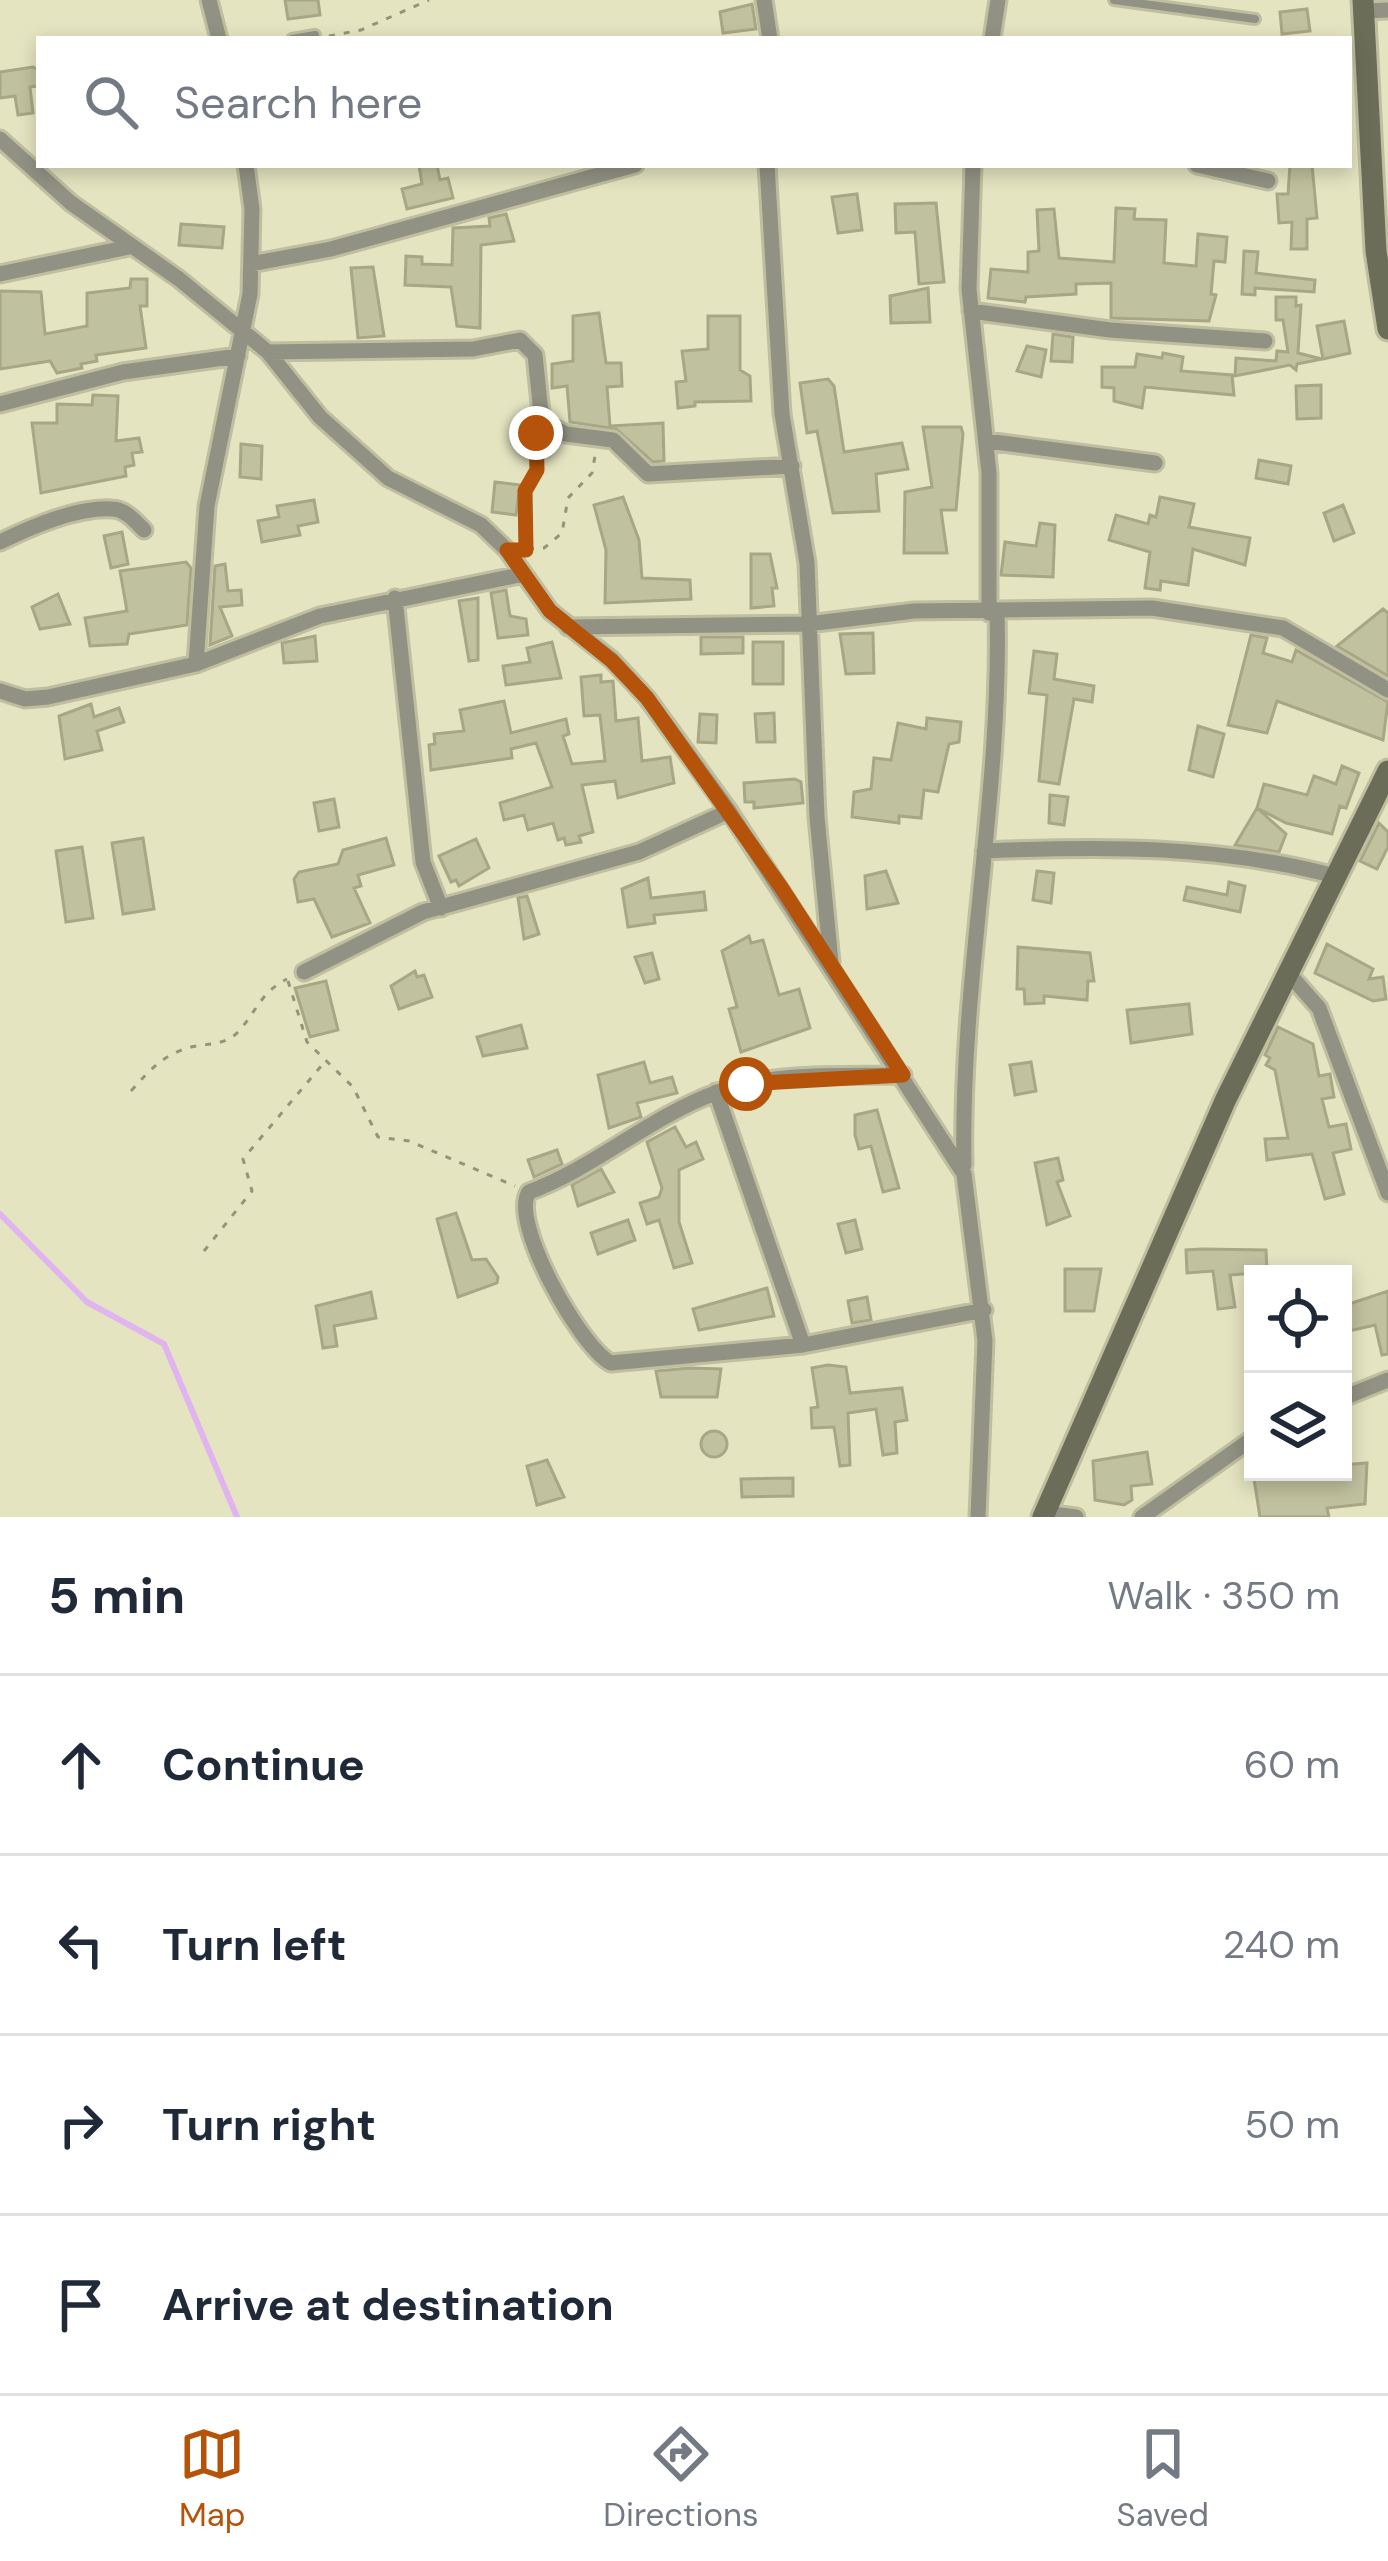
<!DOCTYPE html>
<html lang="en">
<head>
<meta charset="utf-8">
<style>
	:root { --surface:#fff; --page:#f6f6f7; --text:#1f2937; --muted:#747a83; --line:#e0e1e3; --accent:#b45309 }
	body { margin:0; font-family:"DM Sans",sans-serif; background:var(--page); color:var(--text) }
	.controls { position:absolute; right:36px; bottom:36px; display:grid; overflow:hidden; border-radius:0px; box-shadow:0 6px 18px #0003 }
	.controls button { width:108px; height:108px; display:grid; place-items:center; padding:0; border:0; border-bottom:3px solid var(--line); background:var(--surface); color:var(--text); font:60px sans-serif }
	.stop { position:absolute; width:36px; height:36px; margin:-27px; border:9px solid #b45309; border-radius:50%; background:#fff }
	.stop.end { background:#b45309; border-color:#fff; box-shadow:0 3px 12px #0008 }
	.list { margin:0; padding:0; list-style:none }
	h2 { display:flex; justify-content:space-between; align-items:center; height:156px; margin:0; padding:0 48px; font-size:51px }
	h2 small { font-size:39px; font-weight:400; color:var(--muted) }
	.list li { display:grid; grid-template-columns:78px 1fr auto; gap:36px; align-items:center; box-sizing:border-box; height:180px; padding:0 48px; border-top:3px solid var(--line) }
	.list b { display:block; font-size:45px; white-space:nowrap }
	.list em { font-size:39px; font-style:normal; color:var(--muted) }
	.icon { flex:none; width:66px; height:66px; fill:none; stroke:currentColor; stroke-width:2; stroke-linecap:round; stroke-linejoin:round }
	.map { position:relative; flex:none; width:1388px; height:1517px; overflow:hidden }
	.search { position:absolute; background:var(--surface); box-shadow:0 6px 18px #0003; left:36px; right:36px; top:36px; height:132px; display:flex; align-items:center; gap:30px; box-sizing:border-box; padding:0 42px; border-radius:0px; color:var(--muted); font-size:45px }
	.sheet { height:876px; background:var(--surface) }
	nav { display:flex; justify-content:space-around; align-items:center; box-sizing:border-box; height:168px; border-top:3px solid var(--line); background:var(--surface); font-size:33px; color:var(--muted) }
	nav a { display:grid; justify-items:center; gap:6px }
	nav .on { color:var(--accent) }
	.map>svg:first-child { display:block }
</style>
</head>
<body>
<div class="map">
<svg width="1388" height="1517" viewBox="0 0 1388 1517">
	<rect width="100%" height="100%" fill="#e4e4c1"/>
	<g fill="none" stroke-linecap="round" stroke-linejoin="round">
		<path stroke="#e0b5ef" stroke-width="6" d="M0,1214L87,1302L164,1344L237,1517"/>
	</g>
	<path fill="#c0c19f" stroke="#a7a786" stroke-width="3" d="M285,0H318L320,15L288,19Z
		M752,4L756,29L723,33L720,12Z
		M1307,9L1310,31L1282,34L1280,12Z
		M33,67L39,70V86L30,87L33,113L18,115L15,96L0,98V72Z
		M419,165H437L440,180L448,178L453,198L407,209L402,189L422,184Z
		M1290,165H1312L1317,218L1307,219V249H1291L1292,222L1279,223L1277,194H1288Z
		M857,194L862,230L838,233L832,197Z
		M936,203L944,282L919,284L915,232L896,233L895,204Z
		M1116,208L1135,209L1134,219L1166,220L1164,263L1196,266L1198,234L1227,237L1225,262L1214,261L1211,294L1216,295L1209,321L1111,318V283L1076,284V294L1026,297L1025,302L988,298L991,269L1028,272V252L1039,251L1037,210L1054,209L1059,258L1114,262Z
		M506,214L514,241L481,245L480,328L457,326L451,287L405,285L406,256L422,257V264L452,265L453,228L490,226L489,218Z
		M181,224L224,227L222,248L179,245Z
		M1244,251L1258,252L1256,273L1315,280L1314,292L1255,288V295L1242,294Z
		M373,267L384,336L358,338L351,268Z
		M131,279H147V306H140L146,348L96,355L97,361L81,364L82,368L57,373L50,361L0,369V291L41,292L45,334L87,326V293L130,288Z
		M928,288L930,322L891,323L890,296Z
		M1276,297H1296V306L1301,305L1298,353L1322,359L1297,364L1296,370L1290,365L1235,376L1236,358L1276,361L1277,351L1288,352L1283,320H1276Z
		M599,313L606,363H621L622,386L607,387L610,426L663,423L664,461L653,462L616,429L570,422L567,386L552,388V364L573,361V316Z
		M708,316H740V370L750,376L751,401L695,402V406L678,408L676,382L686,381L682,351L708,349Z
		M1344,321L1350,353L1323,359L1317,326Z
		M1053,334L1073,337L1072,362L1051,361Z
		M1027,346L1046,350L1041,377L1017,371Z
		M1163,353L1183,357L1181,371L1232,375L1234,395L1145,387L1142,408L1114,401V388L1102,387V367H1135L1137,354L1162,358Z
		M828,379L834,386L844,452L902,443L908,469L876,474L879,511L833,513L817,431L807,433L800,383Z
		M1321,385V418L1297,419L1296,386Z
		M93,395L118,396L116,441L139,438L142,452L132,453L134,465L125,467L126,476L41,493L32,423H57V404L92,405Z
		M923,427H961L963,434L956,510H941L947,553H904L905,492L932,487Z
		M241,444L262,446L261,479L240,477Z
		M1259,460L1291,466L1288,484L1256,478Z
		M495,482L520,485L516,515L492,512Z
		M623,497L639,540L642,578L690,580L691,599L605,603L606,550L594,505Z
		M1160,497L1194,504L1189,527L1250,538L1245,565L1193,549L1188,585L1161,581L1160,590L1145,588L1150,552L1109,540L1116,515L1148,524L1150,515L1156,517Z
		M314,500L318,522L298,526L300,535L262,542L258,521L279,517L277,506Z
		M1343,505L1354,533L1334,541L1324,513Z
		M1040,523L1055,525L1053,577L1001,575L1005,542L1036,546Z
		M122,532L128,564L111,568L104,536Z
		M751,554H770L777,588H772L774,606L751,608Z
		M186,562L191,568L187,625L129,634L127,644L90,646L85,618L127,611L120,571Z
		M225,564L228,591L241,590L242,605L220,607L232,636L210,645L215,566Z
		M506,590L510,616L526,619L528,635L498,638L491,593Z
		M58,594L70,624L40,629L32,607Z
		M478,598V660L469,661L459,601Z
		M1383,609L1388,613V676L1337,646Z
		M873,633L874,673L846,674L840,634Z
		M1251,635L1267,638L1263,653L1292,662L1296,650L1388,702L1383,740L1277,701L1267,733L1228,725Z
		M315,636L317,661L284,663L282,643Z
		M701,637H743V653L701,654Z
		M552,642L561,678L506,685L503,666L530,662L527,648Z
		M753,642H783V684H753Z
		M1034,651L1057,654L1054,679L1094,686L1092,702L1074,699L1059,784L1039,781L1047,695L1029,693Z
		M601,675V682L613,681L616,721L638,718L642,761L670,757L674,783L618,798L615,781L582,785L593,832L579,836L581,842L566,845L564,838L558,840L553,823L528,830L524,815L504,820L500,803L552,787L536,743L511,749L512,758L431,770L429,745L435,744L434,734L464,731L460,710L504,701L511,733L566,719L569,734L563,736L572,764L605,761L600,715L584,716L581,677Z
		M91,704L94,717L119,708L124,722L97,731L102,750L65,759L59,716Z
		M774,713L775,742H757L755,714Z
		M700,714L717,715L716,743L698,742Z
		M927,718L961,722L959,742L949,744L938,792L924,790L921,818L899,816V823L852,817L854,792L871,789L874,758L891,760L898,723L926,729Z
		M1198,726L1224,734L1213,777L1189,770Z
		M1342,766L1359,773L1346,808L1340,806L1332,834L1286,823L1257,808L1264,784L1307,795L1314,776L1336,784Z
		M795,779L801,782L803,803L754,808V802H745L744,783Z
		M1050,795L1068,797L1064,825L1049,823Z
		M334,799L339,827L319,831L314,803Z
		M1257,808L1286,834L1279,852L1235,845Z
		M1379,823L1388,832V847L1377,869L1360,861Z
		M143,838L154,909L123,914L112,843Z
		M386,838L394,865L358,875L361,886L354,888L370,923L332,937L314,899L298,902L294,879L299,872L338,864L343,850Z
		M476,839L489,868L459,886L456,880L451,882L439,856Z
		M82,847L93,918L66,922L56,851Z
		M886,871L898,903L867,909L865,876Z
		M1037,871L1054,873L1051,903L1033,900Z
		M648,878L651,898L704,892L706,910L654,915L655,923L628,927L622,889Z
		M1229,882L1245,886L1240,912L1184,900L1187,887L1227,895Z
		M527,896L539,934L524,939L518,898Z
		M749,936L751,943L763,940L779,995L799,989L810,1028L741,1052L729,1009L737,1007L722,951Z
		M1327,944L1373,969L1369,979L1383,977L1386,999L1373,1001L1315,973Z
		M1018,947L1090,953L1094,981H1088L1087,1000L1044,996V1003L1025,1004L1024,989H1017Z
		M652,953L659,979L645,983L635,957Z
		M415,971L417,977L424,975L432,997L399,1009L391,986Z
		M326,981L338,1030L310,1037L295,988Z
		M1189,1004L1192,1034L1131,1043L1127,1010Z
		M521,1025L527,1048L483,1056L477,1037Z
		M1278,1027L1313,1044L1319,1076L1330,1074L1334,1097L1322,1099L1329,1127L1346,1124L1351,1149L1333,1153L1344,1194L1325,1199L1312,1154L1267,1160L1265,1139L1288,1138L1275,1070L1266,1065L1270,1058L1265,1055Z
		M644,1062L650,1083L672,1077L677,1093L637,1103L641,1117L609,1128L598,1075Z
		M1031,1062L1036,1091L1015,1095L1010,1065Z
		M877,1110L899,1188L883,1192L871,1146L859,1149L855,1135V1115Z
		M675,1127L686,1147L696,1142L703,1159L679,1170V1222L692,1263L674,1268L659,1220L647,1224L640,1203L659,1197L662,1188L647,1142Z
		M557,1150L562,1164L534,1177L528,1160Z
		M1058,1158L1063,1180L1057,1182L1070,1216L1047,1225L1035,1163Z
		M601,1169L614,1192L578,1206L572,1185Z
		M456,1213L472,1260L486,1259L498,1277L497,1283L458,1297L437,1219Z
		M628,1220L635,1240L598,1254L591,1233Z
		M855,1220L862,1249L846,1253L838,1224Z
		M1202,1249L1266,1250L1267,1272L1230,1275L1235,1307L1218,1309L1213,1271L1187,1273L1186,1250Z
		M1065,1269H1101L1094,1311H1065Z
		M767,1288L774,1316L699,1330L693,1309Z
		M1388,1291V1354L1382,1355L1375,1325L1349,1331L1343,1306Z
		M371,1292L376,1318L334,1326L337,1346L323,1348L316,1306Z
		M867,1297L871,1320L852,1323L848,1301Z
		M828,1365L846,1367L850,1393L902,1388L907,1420L895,1422L897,1453L883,1455L876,1409L848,1413L850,1465L840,1466L834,1427L812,1428L811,1408L818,1407L812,1368Z
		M690,1368L721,1369L717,1397H661L656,1371Z
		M701 1444a13 13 0 1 1 26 0a13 13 0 1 1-26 0Z
		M1147,1452L1152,1484L1131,1486L1132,1500L1124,1505L1095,1500L1093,1461Z
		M547,1460L564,1497L537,1505L527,1466Z
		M1367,1463L1365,1504L1327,1508L1329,1517H1260L1254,1479L1343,1472V1465Z
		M793,1478V1496L742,1497L741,1479Z"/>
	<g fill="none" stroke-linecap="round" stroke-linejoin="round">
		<defs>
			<path id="lane" d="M1114,0L1255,19
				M292,39L315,35"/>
			<path id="street" d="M209,0L219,39
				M764,0L770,39
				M1364,11L1388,10
				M992,39L998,0
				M0,139L71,203L179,279L268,352L320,417L388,478L481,525L507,550L550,611L612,660L647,698L729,811L964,1174L985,1341L978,1517
				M767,165L782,414L807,563L817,817L831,962
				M973,165L969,289L989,473V613
				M1197,165L1268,181
				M251,264L331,249L635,165
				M0,274L129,247
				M971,311L1110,330L1265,341
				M268,352L473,349L520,340L535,355L542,422L566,434L613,440L648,474L792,466
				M0,404L123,372L238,356
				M987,441L1155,463
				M0,542C31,527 76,507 112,509C125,509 135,521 144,530
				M395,598L423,862L441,908
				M568,627L808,624L914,611L1152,608L1283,628L1388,690
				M196,664L207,506L250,294L252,209L246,165
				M0,691L25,699L48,697L196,664L320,616L524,574
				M984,851C1104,846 1221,845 1338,877
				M304,972L423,912L639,852L729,811
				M1289,974L1319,1008L1388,1193
				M903,1075C844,1076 775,1071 718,1092C651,1116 596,1167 529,1192C509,1222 581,1348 611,1363L803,1345L984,1310
				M716,1092L803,1345
				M964,1165C960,979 1002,797 997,612
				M1343,1398L1388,1380
				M1045,1513L1076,1517
				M1142,1517L1253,1438"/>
			<path id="secondary" d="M1363,0L1376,251L1388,329
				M1043,1517L1225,1101L1388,771"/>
		</defs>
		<use href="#lane" stroke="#bfbfa0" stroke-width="14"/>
		<use href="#street" stroke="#bfbfa0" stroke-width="21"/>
		<use href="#secondary" stroke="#bfbfa0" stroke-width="27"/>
		<path stroke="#94947a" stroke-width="3" stroke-dasharray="6 9" stroke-linecap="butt" d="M329,36L361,30L429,0
			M526,548L525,491L537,470V441
			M528,549L544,548L562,533L568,498L592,473L595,456
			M288,981L307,1042L353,1087L378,1137L409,1141L515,1186
			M131,1091C150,1070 162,1055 191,1047C207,1043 222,1046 236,1034C255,1015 260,992 287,979
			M204,1251L252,1191L243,1159L322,1065"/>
		<use href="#lane" stroke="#929284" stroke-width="8"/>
		<use href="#street" stroke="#929284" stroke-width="15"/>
		<use href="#secondary" stroke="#6c6d58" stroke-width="21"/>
	</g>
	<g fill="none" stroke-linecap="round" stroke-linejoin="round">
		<path stroke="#b45309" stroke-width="15" d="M536,433L537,470L525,491L526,550H507L550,611L612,661L647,698L781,887L903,1075L746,1084"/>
	</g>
</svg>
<div class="controls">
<button><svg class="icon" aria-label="locate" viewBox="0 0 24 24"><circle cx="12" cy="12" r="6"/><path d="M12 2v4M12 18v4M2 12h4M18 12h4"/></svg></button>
<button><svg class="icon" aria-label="layers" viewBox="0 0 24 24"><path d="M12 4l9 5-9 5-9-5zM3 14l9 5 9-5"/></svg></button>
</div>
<div class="stop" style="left:746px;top:1084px"></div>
<div class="stop end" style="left:536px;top:433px"></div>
<div class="search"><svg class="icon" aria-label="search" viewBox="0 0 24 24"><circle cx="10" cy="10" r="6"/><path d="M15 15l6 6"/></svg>Search here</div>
</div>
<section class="sheet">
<h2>5 min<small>Walk · 350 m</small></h2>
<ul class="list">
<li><svg class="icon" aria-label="ahead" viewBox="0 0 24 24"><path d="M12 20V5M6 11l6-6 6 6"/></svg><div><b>Continue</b></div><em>60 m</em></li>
<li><svg class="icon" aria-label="left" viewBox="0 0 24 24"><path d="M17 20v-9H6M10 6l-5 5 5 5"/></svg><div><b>Turn left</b></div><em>240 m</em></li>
<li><svg class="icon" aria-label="right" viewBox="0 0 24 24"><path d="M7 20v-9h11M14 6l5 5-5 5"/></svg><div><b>Turn right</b></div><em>50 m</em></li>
<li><svg class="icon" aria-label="arrive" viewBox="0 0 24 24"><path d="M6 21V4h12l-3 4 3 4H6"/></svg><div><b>Arrive at destination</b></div></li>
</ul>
</section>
<nav>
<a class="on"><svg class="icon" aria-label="map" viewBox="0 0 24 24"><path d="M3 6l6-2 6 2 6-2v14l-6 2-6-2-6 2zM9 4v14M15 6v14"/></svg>Map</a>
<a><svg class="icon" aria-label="directions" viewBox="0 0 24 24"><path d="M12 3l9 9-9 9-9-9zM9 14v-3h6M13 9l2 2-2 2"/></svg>Directions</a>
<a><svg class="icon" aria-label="saved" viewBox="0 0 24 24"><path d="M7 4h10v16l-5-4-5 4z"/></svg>Saved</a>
</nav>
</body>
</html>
